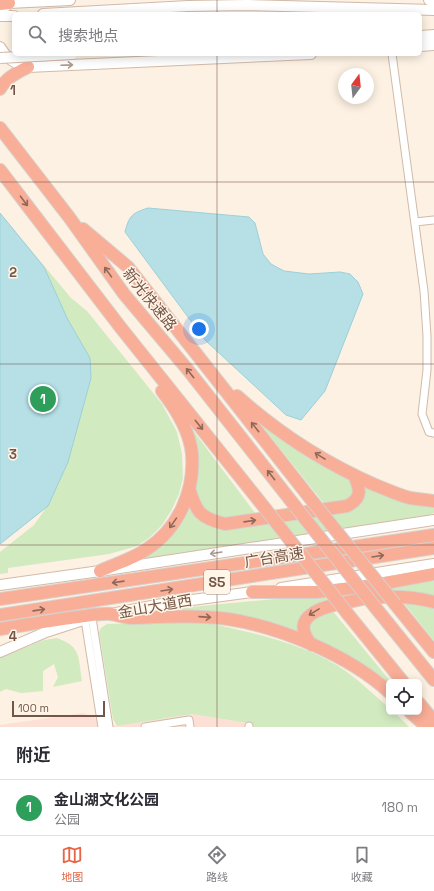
<!DOCTYPE html>
<html lang="zh">
<head>
<meta charset="utf-8">
<style>
	:root { --surface:#fff; --page:#f7f7f7; --text:#2b2b33; --muted:#7c7c81; --line:#e1e1e2; --accent:#e86444 }
	body { margin:0; font-family:"Space Grotesk","Noto Sans SC",sans-serif; background:var(--page); color:var(--text) }
	.controls { position:absolute; right:12px; bottom:12px; display:grid; overflow:hidden; border-radius:6px; box-shadow:0 2px 10px #0003 }
	.controls button { width:36px; height:36px; display:grid; place-items:center; padding:0; border:0; border-bottom:1px solid var(--line); background:var(--surface); color:var(--text); font:20px sans-serif }
	.compass { position:absolute; left:338px; top:68px; width:36px; height:36px; border-radius:50%; background:var(--surface); box-shadow:0 2px 10px #0003; rotate:15deg }
	.scale { position:absolute; left:12px; bottom:10px; width:93px; box-sizing:border-box; padding-left:4px; border:2px solid #745648; border-top:0; font-size:11px; line-height:14px; white-space:nowrap; color:#745648; -webkit-text-stroke:3px #fff5e8; paint-order:stroke }
	.you { position:absolute; left:199px; top:329px; width:14px; height:14px; margin:-10px; border:3px solid #fff; border-radius:50%; background:#1a73e8; box-shadow:0 0 0 6px #1a73e833 }
	.badge { display:grid; place-items:center; width:26px; height:26px; border-radius:50%; background:var(--accent); color:#fff; font-size:13px; font-weight:700 }
	.pin { position:absolute; translate:-50% -50%; border:2px solid #fff; box-shadow:0 1px 4px #0006 }
	.list { margin:0; padding:0; list-style:none }
	h2 { display:flex; justify-content:space-between; align-items:center; height:52px; margin:0; padding:0 16px; font-size:17px }
	h2 small { font-size:13px; font-weight:400; color:var(--muted) }
	.list li { display:grid; grid-template-columns:26px 1fr auto; gap:12px; align-items:center; box-sizing:border-box; height:56px; padding:0 16px; border-top:1px solid var(--line) }
	.list b { display:block; font-size:15px; white-space:nowrap }
	.list p { margin:0; font-size:13px; white-space:nowrap; color:var(--muted) }
	.list em { font-size:13px; font-style:normal; color:var(--muted) }
	.icon { flex:none; width:22px; height:22px; fill:none; stroke:currentColor; stroke-width:2; stroke-linecap:round; stroke-linejoin:round }
	.map { position:relative; flex:none; width:434px; height:727px; overflow:hidden }
	.search { position:absolute; background:var(--surface); box-shadow:0 2px 10px #0003; left:12px; right:12px; top:12px; height:44px; display:flex; align-items:center; gap:10px; box-sizing:border-box; padding:0 14px; border-radius:6px; color:var(--muted); font-size:15px }
	.sheet { height:108px; background:var(--surface) }
	nav { display:flex; justify-content:space-around; align-items:center; box-sizing:border-box; height:56px; border-top:1px solid var(--line); background:var(--surface); font-size:11px; color:var(--muted) }
	nav a { display:grid; justify-items:center; gap:2px }
	nav .on { color:var(--accent) }
	.map>svg:first-child { display:block }
</style>
</head>
<body>
<div class="map">
<svg width="434" height="727" viewBox="0 0 434 727">
	<rect width="100%" height="100%" fill="#fcf1e2"/>
	<path fill="#fde0d5" d="M83,713L117,726L192,714L247,723L254,727H0V725Z"/>
	<path fill="#d2eac0" d="M0,213L71,298L87,311L162,404L177,432L182,454L183,478L179,494L171,511L162,525L150,537L137,546L109,554L8,568V573L0,574V552L34,525L46,508L0,544Z
		M253,415L349,477L356,491L348,502L326,506Z
		M192,429L258,517L218,520L197,504L189,431Z
		M363,485L434,506V513L423,517L137,560L189,502L205,522L353,508Z
		M434,579V597L317,604C301,612 297,619 300,637L181,613L180,608L275,599L319,598L394,588Z
		M409,601L434,605V641L404,603Z
		M331,609L391,682H389V688L311,638L309,623L314,616Z
		M200,621C248,632 307,643 347,672C362,683 375,696 389,708V712H394L409,727H254L247,723L192,714L117,726L113,719L99,632L101,628L107,624Z
		M57,638C82,647 78,658 82,681L53,687L58,677L54,664L43,671V691L21,693L6,689L0,692V658L44,640Z"/>
	<path fill="#b6e0e6" stroke="#9cd0d8" d="M148,208L249,217L255,223L263,254L271,264L284,271L309,274L340,272L350,274L358,282L363,294L325,391L301,420L286,415L205,340L125,232C129,216 132,213 148,208Z
		M0,213L44,267L68,320L90,358L91,378L68,462L48,506L0,544Z"/>
	<g fill="none" stroke-linecap="round" stroke-linejoin="round">
		<defs>
			<path id="street" d="M392,54L424,291L427,336V370L422,414L429,432L434,433
				M415,222L434,220
				M92,618L109,727
				M85,620L102,727
				M249,726V727
				M145,727L189,720L190,727"/>
			<path id="secondary" d="M429,0H434
				M43,14L188,6L247,5L434,10
				M0,15L2,10L9,3L70,0
				M0,16H14
				M420,36L434,35
				M420,46L434,45
				M0,47C8,60 14,63 28,67L311,54
				M0,585L100,571L434,520
				M281,588L434,564
				M111,614L162,604L260,591
				M0,652L46,632L80,621"/>
			<path id="highway" d="M0,4L9,3
				M0,89C6,78 16,73 28,67
				M0,128L69,217L124,294L188,370L295,506
				M0,170L121,328L264,507
				M83,229L128,267L313,502
				M237,396C277,432 325,463 375,485C386,489 398,495 410,498C418,499 426,500 434,501
				M189,488C196,512 200,518 225,524L347,506C363,498 360,489 354,475
				M100,571C115,564 133,559 147,549C178,529 195,491 192,454C190,432 176,409 162,391
				M252,592H316L369,586L434,574
				M0,599L434,535
				M395,604L434,652
				M375,607L434,680
				M347,613L403,682
				M0,615L434,548
				M0,629C26,625 52,620 78,617C88,616 100,613 111,614C118,615 124,618 132,618C164,617 196,615 228,619C281,627 350,656 389,692
				M312,645C286,615 326,606 348,602C358,600 368,597 378,597C397,596 416,597 434,602
				M419,703L434,721
				M410,712L427,727"/>
		</defs>
		<use href="#street" stroke="#d0baab" stroke-width="9"/>
		<use href="#secondary" stroke="#d3baa8" stroke-width="12"/>
		<use href="#highway" stroke="#d8d0cc" stroke-width="14"/>
		<use href="#street" stroke="#fff" stroke-width="7"/>
		<use href="#secondary" stroke="#fff" stroke-width="10"/>
		<use href="#highway" stroke="#f8ae97" stroke-width="12"/>
		<defs>
			<path id="secondary-bridge" d="M0,58L72,54"/>
			<path id="highway-bridge" d="M313,502L395,604
				M295,506L375,607
				M264,507L347,613"/>
		</defs>
		<use href="#secondary-bridge" stroke="#d3baa8" stroke-width="12" stroke-linecap="butt"/>
		<use href="#highway-bridge" stroke="#d8d0cc" stroke-width="14" stroke-linecap="butt"/>
		<use href="#secondary-bridge" stroke="#fff" stroke-width="10"/>
		<use href="#highway-bridge" stroke="#f8ae97" stroke-width="12"/>
	</g>
	<defs><path id="oneway-shaft" d="M-6 0H5M1.5-3L5.5 0L1.5 3" fill="none" stroke-width="1.6" stroke-linecap="round" stroke-linejoin="round"/></defs>
	<g stroke="#ac9a91">
		<use href="#oneway-shaft" transform="translate(67 65) rotate(-2)"/>
		<use href="#oneway-shaft" transform="translate(216 553) rotate(171)"/>
	</g>
	<g stroke="#8e6858">
		<use href="#oneway-shaft" transform="translate(24 201) rotate(53)"/>
		<use href="#oneway-shaft" transform="translate(108 272) rotate(-126)"/>
		<use href="#oneway-shaft" transform="translate(190 373) rotate(-129)"/>
		<use href="#oneway-shaft" transform="translate(199 425) rotate(51)"/>
		<use href="#oneway-shaft" transform="translate(255 427) rotate(-128)"/>
		<use href="#oneway-shaft" transform="translate(320 456) rotate(-148)"/>
		<use href="#oneway-shaft" transform="translate(271 475) rotate(-128)"/>
		<use href="#oneway-shaft" transform="translate(250 521) rotate(-8)"/>
		<use href="#oneway-shaft" transform="translate(173 523) rotate(125)"/>
		<use href="#oneway-shaft" transform="translate(378 556) rotate(-9)"/>
		<use href="#oneway-shaft" transform="translate(118 582) rotate(172)"/>
		<use href="#oneway-shaft" transform="translate(167 590) rotate(-9)"/>
		<use href="#oneway-shaft" transform="translate(39 610) rotate(-8)"/>
		<use href="#oneway-shaft" transform="translate(314 612) rotate(148)"/>
		<use href="#oneway-shaft" transform="translate(205 617) rotate(4)"/>
	</g>
	<path fill="none" stroke="#745648" stroke-width="1" stroke-opacity="0.55" d="M217,0V14M217,54V727M0,182H434M0,364H434M0,545H434"/>
	<g text-anchor="middle" dominant-baseline="central" stroke-width="3" stroke-linejoin="round" paint-order="stroke">
		<rect fill="#fff5e8" stroke="#9e8678" stroke-width="1" x="204" y="570" width="26" height="24" rx="3"/>
		<g font-size="14" font-weight="bold" fill="#745648">
			<text x="217" y="582">S5</text>
		</g>
		<g font-size="15" fill="#745648" stroke="#fff5e8">
			<text transform="translate(150 299) rotate(51)">新光快速路</text>
			<text transform="translate(274 557) rotate(-9)">广台高速</text>
			<text transform="translate(155 606) rotate(-10)">金山大道西</text>
		</g>
	</g>
	<g font-size="13" text-anchor="middle" font-weight="bold" fill="#745648" stroke="#fff5e8" stroke-width="3" stroke-linejoin="round" paint-order="stroke">
		<text x="13" y="95">1</text>
		<text x="13" y="277">2</text>
		<text x="13" y="459">3</text>
		<text x="13" y="641">4</text>
	</g>
</svg>
<div class="controls">
<button><svg class="icon" aria-label="locate" viewBox="0 0 24 24"><circle cx="12" cy="12" r="6"/><path d="M12 2v4M12 18v4M2 12h4M18 12h4"/></svg></button>
</div>
<svg class="compass" viewBox="-18 -18 36 36"><path d="M0-13l5 13h-10z" fill="#e53935"/><path d="M0 13l5-13h-10z" fill="#7c7c81"/></svg>
<div class="scale">100 m</div>
<div class="you"></div>
<div class="pin badge" style="left:43px;top:399px;background:#2e9e5b">1</div>
<div class="search"><svg class="icon" aria-label="search" viewBox="0 0 24 24"><circle cx="10" cy="10" r="6"/><path d="M15 15l6 6"/></svg>搜索地点</div>
</div>
<section class="sheet">
<h2>附近<small></small></h2>
<ul class="list">
<li><span class="badge" style="background:#2e9e5b">1</span><div><b>金山湖文化公园</b><p>公园</p></div><em>180 m</em></li>
</ul>
</section>
<nav>
<a class="on"><svg class="icon" aria-label="map" viewBox="0 0 24 24"><path d="M3 6l6-2 6 2 6-2v14l-6 2-6-2-6 2zM9 4v14M15 6v14"/></svg>地图</a>
<a><svg class="icon" aria-label="directions" viewBox="0 0 24 24"><path d="M12 3l9 9-9 9-9-9zM9 14v-3h6M13 9l2 2-2 2"/></svg>路线</a>
<a><svg class="icon" aria-label="saved" viewBox="0 0 24 24"><path d="M7 4h10v16l-5-4-5 4z"/></svg>收藏</a>
</nav>
</body>
</html>
